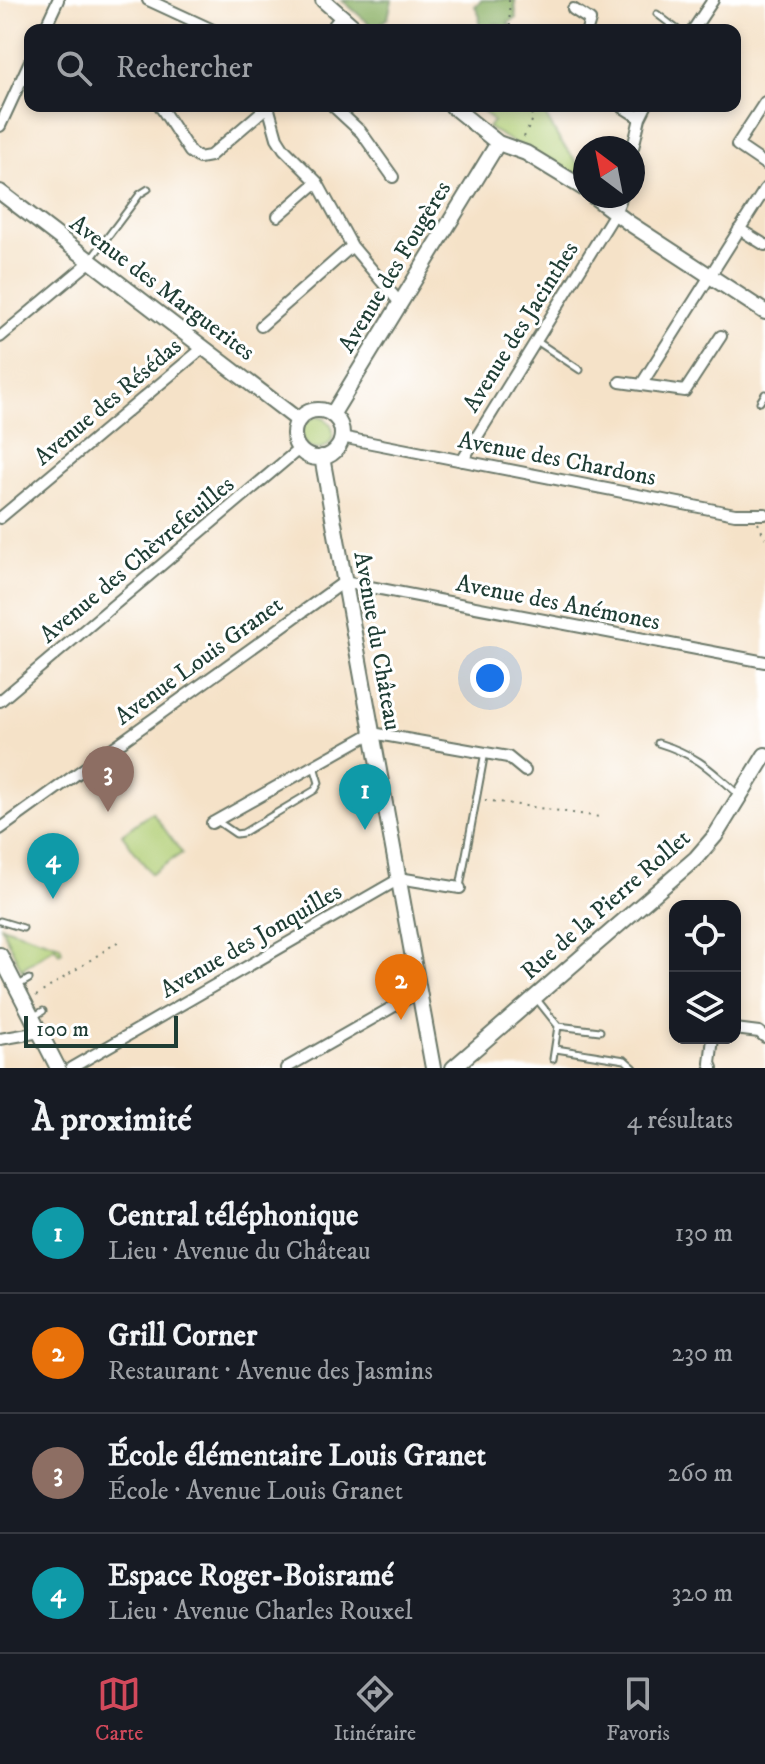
<!DOCTYPE html>
<html lang="fr">
<head>
<meta charset="utf-8">
<style>
	:root { --surface:#171b24; --page:#242831; --text:#f1f3f6; --muted:#9ea1a6; --line:#363941; --accent:#d1495b }
	body { margin:0; font-family:"IM FELL DW Pica",serif; background:var(--page); color:var(--text) }
	.controls { position:absolute; right:24px; bottom:24px; display:grid; overflow:hidden; border-radius:16px; box-shadow:0 4px 12px #0003 }
	.controls button { width:72px; height:72px; display:grid; place-items:center; padding:0; border:0; border-bottom:2px solid var(--line); background:var(--surface); color:var(--text); font:40px sans-serif }
	.compass { position:absolute; left:573px; top:136px; width:72px; height:72px; border-radius:50%; background:var(--surface); box-shadow:0 4px 12px #0003; rotate:328deg }
	.scale { position:absolute; left:24px; bottom:20px; width:154px; box-sizing:border-box; padding-left:8px; border:4px solid #1f3d34; border-top:0; font-size:22px; line-height:28px; white-space:nowrap; color:#1f3d34; -webkit-text-stroke:6px #fff; paint-order:stroke }
	.you { position:absolute; left:490px; top:678px; width:28px; height:28px; margin:-20px; border:6px solid #fff; border-radius:50%; background:#1a73e8; box-shadow:0 0 0 12px #1a73e833 }
	.badge { display:grid; place-items:center; width:52px; height:52px; border-radius:50%; background:var(--accent); color:#fff; font-size:26px; font-weight:700 }
	.pin { position:absolute; translate:-50% -66px; filter:drop-shadow(0 2px 4px #0008) }
	.pin::after { content:''; position:absolute; top:42px; width:28px; height:24px; background:inherit; clip-path:polygon(0 0,100% 0,50% 100%) }
	.list { margin:0; padding:0; list-style:none }
	h2 { display:flex; justify-content:space-between; align-items:center; height:104px; margin:0; padding:0 32px; font-size:34px }
	h2 small { font-size:26px; font-weight:400; color:var(--muted) }
	.list li { display:grid; grid-template-columns:52px 1fr auto; gap:24px; align-items:center; box-sizing:border-box; height:120px; padding:0 32px; border-top:2px solid var(--line) }
	.list b { display:block; font-size:30px; white-space:nowrap }
	.list p { margin:0; font-size:26px; white-space:nowrap; color:var(--muted) }
	.list em { font-size:26px; font-style:normal; color:var(--muted) }
	.icon { flex:none; width:44px; height:44px; fill:none; stroke:currentColor; stroke-width:2; stroke-linecap:round; stroke-linejoin:round }
	.map { position:relative; flex:none; width:765px; height:1068px; overflow:hidden }
	.search { position:absolute; background:var(--surface); box-shadow:0 4px 12px #0003; left:24px; right:24px; top:24px; height:88px; display:flex; align-items:center; gap:20px; box-sizing:border-box; padding:0 28px; border-radius:16px; color:var(--muted); font-size:30px }
	.sheet { height:584px; background:var(--surface) }
	nav { display:flex; justify-content:space-around; align-items:center; box-sizing:border-box; height:112px; border-top:2px solid var(--line); background:var(--surface); font-size:22px; color:var(--muted) }
	nav a { display:grid; justify-items:center; gap:4px }
	nav .on { color:var(--accent) }
	.map>svg:first-child { display:block }
</style>
</head>
<body>
<div class="map">
<svg width="765" height="1068" viewBox="0 0 765 1068">
	<rect width="100%" height="100%" fill="#fff"/>
	<filter id="ink" filterUnits="userSpaceOnUse"><feTurbulence type="fractalNoise" baseFrequency=".0125" numOctaves="2"/><feDisplacementMap in="SourceGraphic" scale="16" xChannelSelector="R" yChannelSelector="G"/><feConvolveMatrix kernelMatrix="1 2 1 2 8 2 1 2 1" color-interpolation-filters="sRGB"/></filter>
	<filter id="wash" filterUnits="userSpaceOnUse"><feTurbulence type="fractalNoise" baseFrequency=".006" numOctaves="4" result="noise"/><feDisplacementMap in="SourceGraphic" scale="32" xChannelSelector="R" yChannelSelector="G"/><feGaussianBlur stdDeviation="1.8" result="paint"/><feColorMatrix in="noise" values="0 0 0 0 0 0 0 0 0 0 0 0 0 0 0 0 0 1.4 0 .05"/><feComposite in="paint" operator="in"/></filter>
	<g filter="url(#wash)">
		<rect width="100%" height="100%" fill="#f5e2c8"/>
		<path fill="#b1ce74" stroke="#688654" stroke-width="2" d="M490,106H540L560,141L585,172V184L488,128L493,121L483,111Z
			M301 433a16 16 0 1 1 32 0a16 16 0 1 1-32 0Z
			M152,812L182,853L151,874L122,834Z
			M1,926L60,945L62,951L59,953L55,947L23,968L26,974L24,975Z"/>
		<path fill="#8cb166" stroke="#56774d" stroke-width="2" d="M342,0H392L388,18L374,28Z
			M482,0H515L516,18L508,23L511,30H503L499,24H494L493,30H478L480,17L475,6Z"/>
	</g>
	<g filter="url(#ink)">
		<g fill="none" stroke-linecap="round" stroke-linejoin="round">
			<defs>
				<path id="lane" d="M657,14L678,30
					M91,259L140,194L148,189
					M538,342L580,370
					M760,402L765,394
					M658,743C697,755 710,769 739,795
					M217,821L236,834L243,833L315,790L319,783L314,766
					M460,887L485,752
					M0,921L23,928
					M17,986L29,979
					M535,997L558,1026L553,1059
					M33,1017L43,1011
					M558,1026L600,1031
					M556,1049L625,1060L634,1068"/>
				<path id="street" d="M148,0L213,30
					M573,9L590,20L587,30
					M44,30L58,0
					M330,30L341,17
					M693,30L713,0
					M765,102L737,145L765,164
					M160,106L190,152L199,158L210,156L268,106
					M268,106L277,138L284,149L317,182L352,246L399,302
					M333,106L361,132L393,177
					M621,106L640,118
					M0,126L30,61
					M633,148L640,118L646,106
					M278,216L317,182
					M739,229L765,245
					M261,326L352,246
					M0,337L91,261
					M620,382L685,391L721,336
					M641,385L765,189
					M341,437L735,514H765
					M462,461L615,213L622,196
					M0,518L204,347
					M0,701L299,449
					M212,823L372,733L508,757L525,771
					M0,829L344,582L765,662
					M735,1029L759,1032L765,1037
					M0,1039L40,1032
					M71,1068L394,882L405,879L460,888
					M286,1068L419,992
					M712,1068L710,1063L713,1038"/>
				<path id="secondary" d="M323,0L357,30
					M452,106L498,143L526,153L585,189
					M0,192L298,420
					M593,196L629,223L765,312
					M294 434a24 24 0 1 1 48 0a24 24 0 1 1-48 0Z
					M332,415L498,143
					M322,457L433,1068
					M0,955L58,1068
					M453,1068L696,858L715,836L765,755"/>
			</defs>
			<use href="#lane" stroke="#6a7768" stroke-width="9"/>
			<use href="#street" stroke="#6a7768" stroke-width="14"/>
			<use href="#secondary" stroke="#6a7768" stroke-width="18"/>
			<path stroke="#6a7768" stroke-width="2" stroke-dasharray="2 6" stroke-linecap="butt" d="M509,0L510,30
				M366,21L377,30
				M524,137L533,119L529,106
				M758,523L765,538
				M485,800L600,817
				M36,996L122,939"/>
			<use href="#lane" stroke="#fff" stroke-width="5"/>
			<use href="#street" stroke="#fff" stroke-width="10"/>
			<use href="#secondary" stroke="#fff" stroke-width="14"/>
		</g>
	</g>
	<g text-anchor="middle" dominant-baseline="central" stroke-width="6" stroke-linejoin="round" paint-order="stroke">
		<g font-size="24" fill="#1f3d34" stroke="#fff">
			<text transform="translate(395 267) rotate(-59)">Avenue des Fougères</text>
			<text transform="translate(162 288) rotate(37)">Avenue des Marguerites</text>
			<text transform="translate(521 327) rotate(-58)">Avenue des Jacinthes</text>
			<text transform="translate(108 402) rotate(-40)">Avenue des Résédas</text>
			<text transform="translate(557 459) rotate(11)">Avenue des Chardons</text>
			<text transform="translate(137 560) rotate(-40)">Avenue des Chèvrefeuilles</text>
			<text transform="translate(558 603) rotate(11)">Avenue des Anémones</text>
			<text transform="translate(377 641) rotate(80)">Avenue du Château</text>
			<text transform="translate(199 661) rotate(-36)">Avenue Louis Granet</text>
			<text transform="translate(606 905) rotate(-41)">Rue de la Pierre Rollet</text>
			<text transform="translate(251 941) rotate(-30)">Avenue des Jonquilles</text>
		</g>
	</g>
</svg>
<div class="controls">
<button><svg class="icon" aria-label="locate" viewBox="0 0 24 24"><circle cx="12" cy="12" r="6"/><path d="M12 2v4M12 18v4M2 12h4M18 12h4"/></svg></button>
<button><svg class="icon" aria-label="layers" viewBox="0 0 24 24"><path d="M12 4l9 5-9 5-9-5zM3 14l9 5 9-5"/></svg></button>
</div>
<svg class="compass" viewBox="-18 -18 36 36"><path d="M0-13l5 13h-10z" fill="#e53935"/><path d="M0 13l5-13h-10z" fill="#9ea1a6"/></svg>
<div class="scale">100 m</div>
<div class="you"></div>
<div class="pin badge" style="left:365px;top:830px;background:#0f9aa8">1</div>
<div class="pin badge" style="left:401px;top:1020px;background:#e8710a">2</div>
<div class="pin badge" style="left:108px;top:812px;background:#8d6e63">3</div>
<div class="pin badge" style="left:53px;top:899px;background:#0f9aa8">4</div>
<div class="search"><svg class="icon" aria-label="search" viewBox="0 0 24 24"><circle cx="10" cy="10" r="6"/><path d="M15 15l6 6"/></svg>Rechercher</div>
</div>
<section class="sheet">
<h2>À proximité<small>4 résultats</small></h2>
<ul class="list">
<li><span class="badge" style="background:#0f9aa8">1</span><div><b>Central téléphonique</b><p>Lieu · Avenue du Château</p></div><em>130 m</em></li>
<li><span class="badge" style="background:#e8710a">2</span><div><b>Grill Corner</b><p>Restaurant · Avenue des Jasmins</p></div><em>230 m</em></li>
<li><span class="badge" style="background:#8d6e63">3</span><div><b>École élémentaire Louis Granet</b><p>École · Avenue Louis Granet</p></div><em>260 m</em></li>
<li><span class="badge" style="background:#0f9aa8">4</span><div><b>Espace Roger-Boisramé</b><p>Lieu · Avenue Charles Rouxel</p></div><em>320 m</em></li>
</ul>
</section>
<nav>
<a class="on"><svg class="icon" aria-label="map" viewBox="0 0 24 24"><path d="M3 6l6-2 6 2 6-2v14l-6 2-6-2-6 2zM9 4v14M15 6v14"/></svg>Carte</a>
<a><svg class="icon" aria-label="directions" viewBox="0 0 24 24"><path d="M12 3l9 9-9 9-9-9zM9 14v-3h6M13 9l2 2-2 2"/></svg>Itinéraire</a>
<a><svg class="icon" aria-label="saved" viewBox="0 0 24 24"><path d="M7 4h10v16l-5-4-5 4z"/></svg>Favoris</a>
</nav>
</body>
</html>
